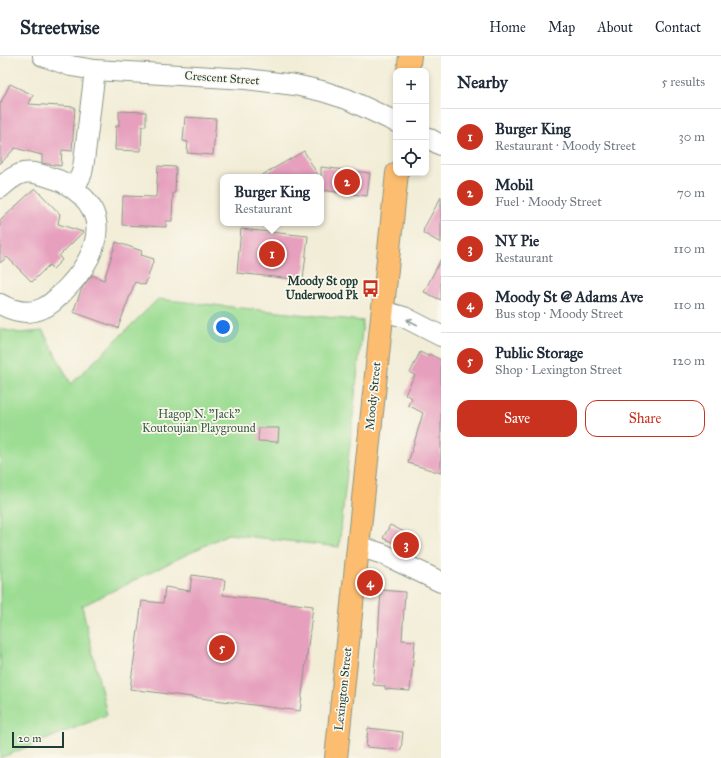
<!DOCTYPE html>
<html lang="en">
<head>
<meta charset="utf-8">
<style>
	:root { --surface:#fff; --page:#f6f6f7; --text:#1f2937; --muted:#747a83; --line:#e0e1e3; --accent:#c8321e }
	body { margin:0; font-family:"IM FELL Great Primer",serif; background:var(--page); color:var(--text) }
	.controls { position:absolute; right:12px; top:12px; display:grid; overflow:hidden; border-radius:8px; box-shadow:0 2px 6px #0003 }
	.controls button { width:36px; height:36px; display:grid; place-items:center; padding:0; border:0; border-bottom:1px solid var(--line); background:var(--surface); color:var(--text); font:20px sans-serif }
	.scale { position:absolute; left:12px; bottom:10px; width:52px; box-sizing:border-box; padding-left:4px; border:2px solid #1f3d34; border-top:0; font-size:11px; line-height:14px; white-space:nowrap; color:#1f3d34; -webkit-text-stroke:3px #fbf7ec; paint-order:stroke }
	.you { position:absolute; left:223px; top:271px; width:14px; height:14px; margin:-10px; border:3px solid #fff; border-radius:50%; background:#1a73e8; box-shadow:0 0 0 6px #1a73e833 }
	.badge { display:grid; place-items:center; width:26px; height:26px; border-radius:50%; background:var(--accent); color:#fff; font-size:13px; font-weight:700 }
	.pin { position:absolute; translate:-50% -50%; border:2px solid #fff; box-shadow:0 1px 4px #0006 }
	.popup { position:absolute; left:220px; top:118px; width:104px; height:52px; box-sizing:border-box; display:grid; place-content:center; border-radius:8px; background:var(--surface); filter:drop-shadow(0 1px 3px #0005); font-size:13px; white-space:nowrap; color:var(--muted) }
	.popup b { font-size:15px; color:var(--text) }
	.popup::after { content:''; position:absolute; left:50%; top:100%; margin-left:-8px; border:8px solid transparent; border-top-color:var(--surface) }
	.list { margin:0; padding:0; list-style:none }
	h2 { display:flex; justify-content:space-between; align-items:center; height:52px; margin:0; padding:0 16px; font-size:17px }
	h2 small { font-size:13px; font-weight:400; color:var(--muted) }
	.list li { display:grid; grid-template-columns:26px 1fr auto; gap:12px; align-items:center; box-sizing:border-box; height:56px; padding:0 16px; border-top:1px solid var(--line) }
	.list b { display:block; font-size:15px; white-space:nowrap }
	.list p { margin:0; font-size:13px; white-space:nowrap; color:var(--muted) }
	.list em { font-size:13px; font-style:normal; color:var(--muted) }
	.actions { display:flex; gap:8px; padding:12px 16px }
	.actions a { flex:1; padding:9px 0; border:1px solid var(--accent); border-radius:12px; text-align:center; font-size:14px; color:var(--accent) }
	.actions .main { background:var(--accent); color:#fff }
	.icon { flex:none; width:22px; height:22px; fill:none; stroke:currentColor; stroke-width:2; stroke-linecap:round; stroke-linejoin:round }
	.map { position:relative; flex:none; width:441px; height:702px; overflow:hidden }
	header { display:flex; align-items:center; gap:24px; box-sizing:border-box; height:56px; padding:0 20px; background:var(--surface); border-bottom:1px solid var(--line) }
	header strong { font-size:19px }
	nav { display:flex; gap:22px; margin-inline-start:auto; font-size:14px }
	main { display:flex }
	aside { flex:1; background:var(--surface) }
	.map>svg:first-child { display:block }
</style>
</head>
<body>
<header>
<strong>Streetwise</strong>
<nav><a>Home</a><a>Map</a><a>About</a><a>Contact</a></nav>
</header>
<main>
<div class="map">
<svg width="441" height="702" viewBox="0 0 441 702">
	<rect width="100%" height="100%" fill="#fbf7ec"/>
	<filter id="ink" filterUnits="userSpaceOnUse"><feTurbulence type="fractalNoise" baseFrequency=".025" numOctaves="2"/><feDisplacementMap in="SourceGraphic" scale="8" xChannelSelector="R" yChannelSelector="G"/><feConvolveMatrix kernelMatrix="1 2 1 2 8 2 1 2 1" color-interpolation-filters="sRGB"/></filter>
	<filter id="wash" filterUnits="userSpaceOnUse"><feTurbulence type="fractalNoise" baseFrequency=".012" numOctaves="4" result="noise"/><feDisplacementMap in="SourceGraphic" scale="16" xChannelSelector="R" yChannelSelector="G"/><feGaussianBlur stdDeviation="0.9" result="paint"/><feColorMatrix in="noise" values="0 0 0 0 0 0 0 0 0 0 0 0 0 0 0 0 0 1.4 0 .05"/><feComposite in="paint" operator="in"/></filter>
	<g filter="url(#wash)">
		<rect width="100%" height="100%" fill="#f2edd7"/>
		<path fill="#9cdd93" stroke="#5e8d64" d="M158,243L363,265L339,491L228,478L82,550L107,659L0,702V273L20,277L43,275L71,328Z"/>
		<g id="blocks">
			<path fill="#e69fbd" d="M10,28L33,39L29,48L75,51L72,95L62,94L61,110L42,107V99L15,92L0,108V48Z
				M119,55L146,56V70H142L141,95L115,94L116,70H119Z
				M185,61L216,63L213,99L187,97L188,86L183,85Z
				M304,95L319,121H259Z
				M158,110L176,111L175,137H173L172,165H166V171L122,169L123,140L156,141Z
				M321,111L370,117L367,140L321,134Z
				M35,132L60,158L58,168L83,176L59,200L62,204L53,213L49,209L32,226L7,201L0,207V165Z
				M441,141V187L423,177L424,172Z
				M241,173L308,180L303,224L237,217Z
				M116,186L142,195L141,199L154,203L145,229L135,226L118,272L73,256L82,232L92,219L104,224Z
				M441,203V244L424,236Z
				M420,296L428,300L429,298L441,304V417L408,407L423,357L408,349L412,342L405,338L415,319L410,317Z
				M259,372H279L278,386L258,385Z
				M390,469L417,482L411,495L383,482Z
				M192,519L225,524L223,539L313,550L300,655L130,633L142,545L163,547L165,531L190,535Z
				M381,534L405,536L402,584L415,585L410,635L385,633V630L373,629L377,581H378Z
				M368,672L403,676L401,694L366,691Z"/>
		</g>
	</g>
	<g filter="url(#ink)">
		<use href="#blocks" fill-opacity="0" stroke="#889586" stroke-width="1"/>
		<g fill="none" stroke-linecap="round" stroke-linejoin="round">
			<defs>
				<path id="minor" d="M43,0L71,10L95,14L246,23L295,29L322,35L347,43L396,66
					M426,81L441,89
					M0,132C20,114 26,113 52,122C64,125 72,131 81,139C112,168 91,207 67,232C59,240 52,249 41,253C27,259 13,255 0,248
					M74,133L82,117L84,105L95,14
					M383,255L404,261L441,280
					M358,490L383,498L441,526"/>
				<path id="major" d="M408,15L410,0
					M336,702L397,117"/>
			</defs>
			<use href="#minor" stroke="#889586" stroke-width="22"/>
			<use href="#major" stroke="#889586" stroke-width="24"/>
			<use href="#minor" stroke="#fff" stroke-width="20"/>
			<use href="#major" stroke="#fcbd6f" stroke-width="22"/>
		</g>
		<defs><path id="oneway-shaft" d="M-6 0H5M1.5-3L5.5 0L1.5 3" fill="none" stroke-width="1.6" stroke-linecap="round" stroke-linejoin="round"/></defs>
		<use stroke="#8f9e9a" href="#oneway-shaft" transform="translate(412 266) rotate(-153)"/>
	</g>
	<defs>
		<symbol id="bus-bare" viewBox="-9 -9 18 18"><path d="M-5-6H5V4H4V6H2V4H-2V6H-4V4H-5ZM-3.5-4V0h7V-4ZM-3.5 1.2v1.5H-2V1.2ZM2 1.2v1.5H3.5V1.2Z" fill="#c8321e" stroke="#fbf7ec" stroke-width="2.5" paint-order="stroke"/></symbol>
	</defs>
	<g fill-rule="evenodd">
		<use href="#bus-bare" x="358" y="220" width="25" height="25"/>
	</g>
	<g text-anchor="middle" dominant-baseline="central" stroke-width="3.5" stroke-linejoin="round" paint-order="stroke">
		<g font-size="12" fill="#1f3d34" stroke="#fbf7ec">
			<text transform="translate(222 22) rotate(4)">Crescent Street</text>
			<text transform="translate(373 340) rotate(-84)">Moody Street</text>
			<text transform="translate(343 633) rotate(-84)">Lexington Street</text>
		</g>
		<g font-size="12" font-weight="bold" fill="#1f3d34" stroke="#fbf7ec" text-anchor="end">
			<text x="358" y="225">Moody St opp<tspan x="358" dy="14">Underwood Pk</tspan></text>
		</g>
		<g font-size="12" fill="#385d47" stroke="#fbf7ec">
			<text x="199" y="358">Hagop N. "Jack"<tspan x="199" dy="14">Koutoujian Playground</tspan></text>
		</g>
	</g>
</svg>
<div class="controls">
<button>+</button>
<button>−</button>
<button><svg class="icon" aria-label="locate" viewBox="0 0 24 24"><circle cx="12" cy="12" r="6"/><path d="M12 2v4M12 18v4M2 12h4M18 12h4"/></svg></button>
</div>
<div class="scale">20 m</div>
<div class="you"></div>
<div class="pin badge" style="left:272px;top:198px">1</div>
<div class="popup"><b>Burger King</b>Restaurant</div>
<div class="pin badge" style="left:347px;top:126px">2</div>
<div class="pin badge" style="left:406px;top:489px">3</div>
<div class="pin badge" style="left:370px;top:527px">4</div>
<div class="pin badge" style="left:222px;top:592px">5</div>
</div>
<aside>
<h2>Nearby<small>5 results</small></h2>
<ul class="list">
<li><span class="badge">1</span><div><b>Burger King</b><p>Restaurant · Moody Street</p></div><em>30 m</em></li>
<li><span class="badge">2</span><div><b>Mobil</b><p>Fuel · Moody Street</p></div><em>70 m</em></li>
<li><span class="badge">3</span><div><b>NY Pie</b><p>Restaurant</p></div><em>110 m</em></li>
<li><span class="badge">4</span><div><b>Moody St @ Adams Ave</b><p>Bus stop · Moody Street</p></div><em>110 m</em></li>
<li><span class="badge">5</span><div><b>Public Storage</b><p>Shop · Lexington Street</p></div><em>120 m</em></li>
</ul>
<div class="actions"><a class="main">Save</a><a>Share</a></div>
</aside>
</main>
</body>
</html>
